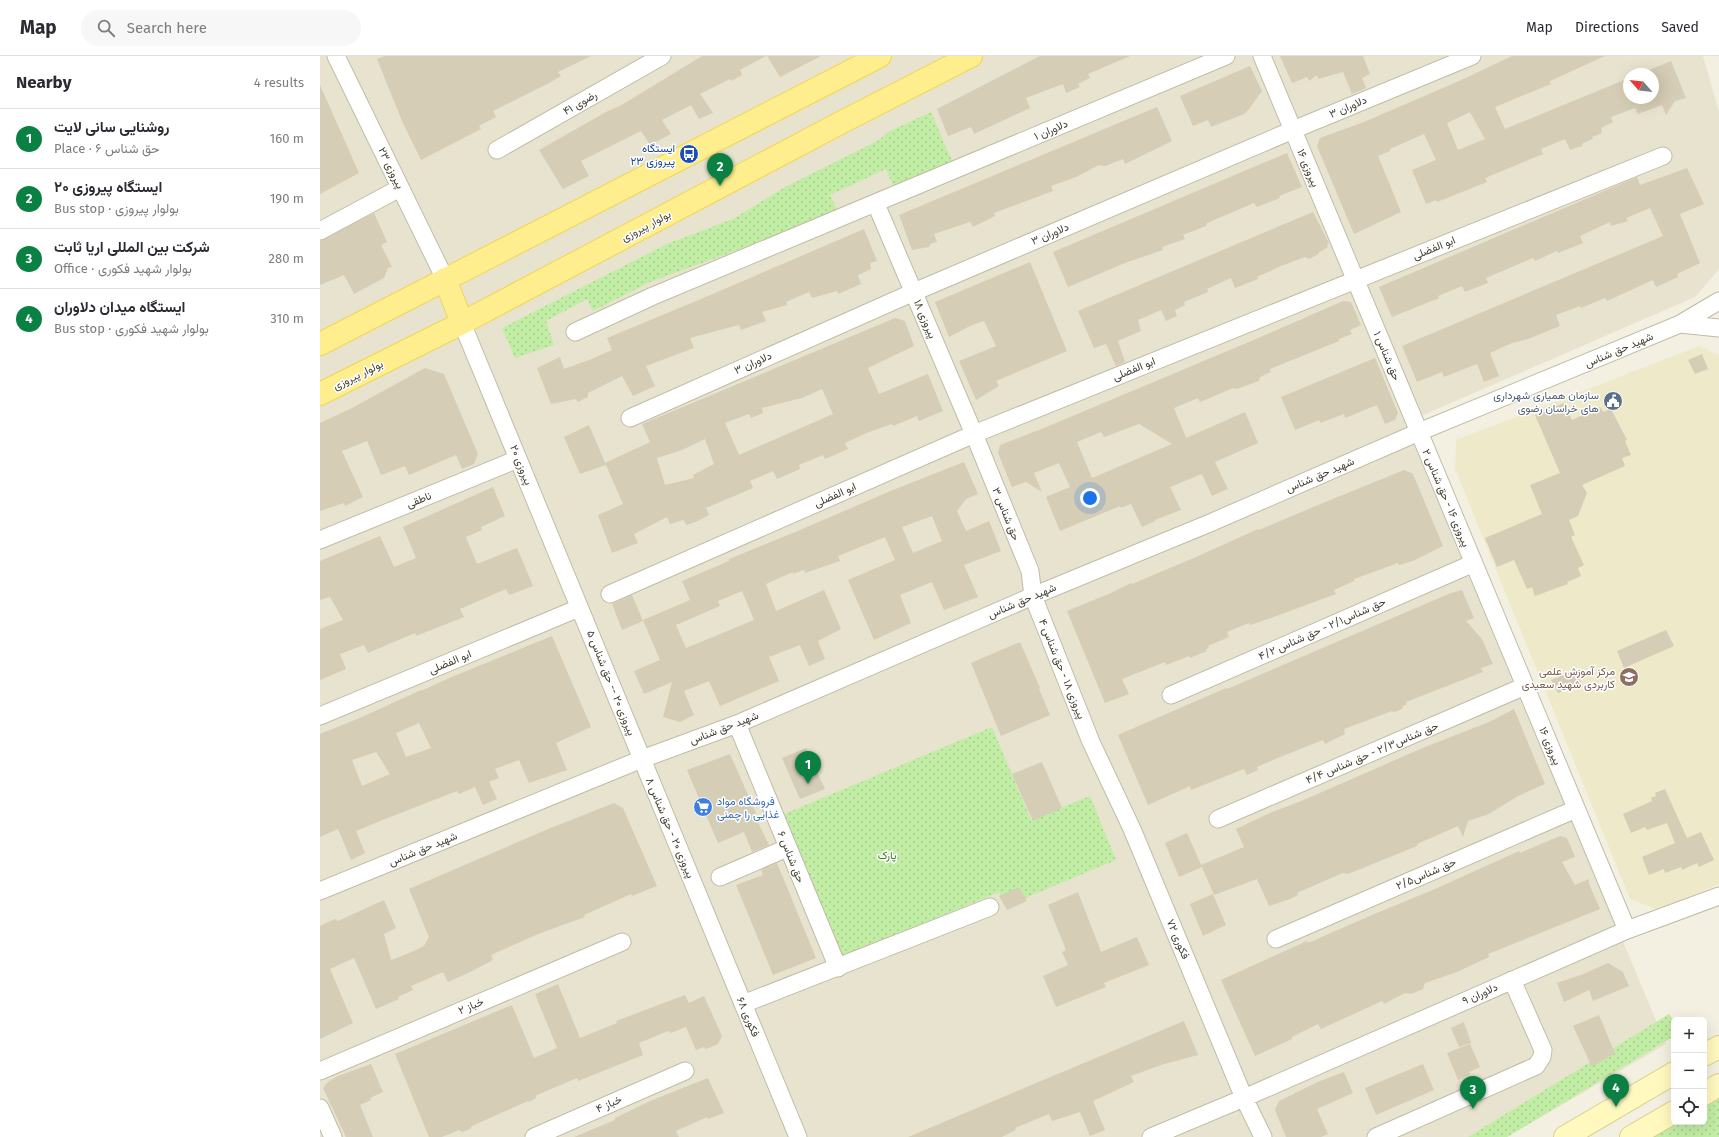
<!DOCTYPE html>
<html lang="en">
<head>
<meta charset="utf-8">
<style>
	:root { --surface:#fff; --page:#f7f7f7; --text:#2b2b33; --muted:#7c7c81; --line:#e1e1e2; --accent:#0b8043 }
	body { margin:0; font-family:"Fira Sans",Vazirmatn,sans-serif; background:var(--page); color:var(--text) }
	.controls { position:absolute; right:12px; bottom:12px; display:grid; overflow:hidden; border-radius:6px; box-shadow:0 4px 16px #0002 }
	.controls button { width:36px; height:36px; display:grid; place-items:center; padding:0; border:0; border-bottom:1px solid var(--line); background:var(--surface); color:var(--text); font:20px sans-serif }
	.compass { position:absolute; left:1303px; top:12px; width:36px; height:36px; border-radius:50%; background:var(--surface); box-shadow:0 4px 16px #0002; rotate:297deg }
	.you { position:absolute; left:770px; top:442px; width:14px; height:14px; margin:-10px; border:3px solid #fff; border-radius:50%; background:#1a73e8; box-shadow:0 0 0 6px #1a73e833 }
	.badge { display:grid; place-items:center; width:26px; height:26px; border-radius:50%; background:var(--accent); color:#fff; font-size:13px; font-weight:700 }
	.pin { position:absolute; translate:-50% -33px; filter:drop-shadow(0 1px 2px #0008) }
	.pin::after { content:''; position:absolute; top:21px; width:14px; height:12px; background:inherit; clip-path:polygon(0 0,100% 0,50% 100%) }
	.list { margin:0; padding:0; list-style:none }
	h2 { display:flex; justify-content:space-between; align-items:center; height:52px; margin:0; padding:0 16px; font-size:17px }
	h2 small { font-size:13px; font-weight:400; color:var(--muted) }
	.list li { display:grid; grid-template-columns:26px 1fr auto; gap:12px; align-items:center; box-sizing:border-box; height:60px; padding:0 16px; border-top:1px solid var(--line) }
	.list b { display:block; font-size:15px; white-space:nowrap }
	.list p { margin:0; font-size:13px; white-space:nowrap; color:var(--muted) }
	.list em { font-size:13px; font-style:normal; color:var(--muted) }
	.icon { flex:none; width:22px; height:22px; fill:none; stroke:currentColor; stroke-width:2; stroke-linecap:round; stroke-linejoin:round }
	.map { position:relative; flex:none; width:1399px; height:1081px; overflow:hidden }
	header { display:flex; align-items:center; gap:24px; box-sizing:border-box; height:56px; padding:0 20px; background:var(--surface); border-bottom:1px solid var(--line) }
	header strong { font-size:19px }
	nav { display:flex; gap:22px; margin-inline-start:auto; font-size:14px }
	.search { width:280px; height:36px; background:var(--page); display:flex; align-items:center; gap:10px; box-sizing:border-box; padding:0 14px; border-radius:22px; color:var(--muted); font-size:15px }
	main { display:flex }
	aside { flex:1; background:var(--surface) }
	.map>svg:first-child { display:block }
</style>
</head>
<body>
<header>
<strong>Map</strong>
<div class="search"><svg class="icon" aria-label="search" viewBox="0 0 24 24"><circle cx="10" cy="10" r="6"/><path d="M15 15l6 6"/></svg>Search here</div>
<nav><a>Map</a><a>Directions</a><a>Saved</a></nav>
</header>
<main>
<aside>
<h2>Nearby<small>4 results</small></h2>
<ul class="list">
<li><span class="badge">1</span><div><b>روشنایی سانی لایت</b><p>Place · حق شناس ۶</p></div><em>160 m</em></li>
<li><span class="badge">2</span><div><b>ایستگاه پیروزی ۲۰</b><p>Bus stop · بولوار پیروزی</p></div><em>190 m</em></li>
<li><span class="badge">3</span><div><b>شرکت بین المللی اریا ثابت</b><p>Office · بولوار شهید فکوری</p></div><em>280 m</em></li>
<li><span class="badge">4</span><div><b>ایستگاه میدان دلاوران</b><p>Bus stop · بولوار شهید فکوری</p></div><em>310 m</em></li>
</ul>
</aside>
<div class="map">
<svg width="1399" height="1081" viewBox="0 0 1399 1081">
	<defs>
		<pattern id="grass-dots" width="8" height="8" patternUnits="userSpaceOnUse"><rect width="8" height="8" fill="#c2eda4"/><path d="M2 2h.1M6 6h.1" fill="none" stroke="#a8cc8e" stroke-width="1.8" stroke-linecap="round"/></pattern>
	</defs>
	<rect width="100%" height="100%" fill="#f3f0e1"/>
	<path fill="#e8e3ce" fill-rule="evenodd" d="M0,0H1383L1399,56V213L1375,241L1085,367L1346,988L1187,1081H0ZM1309,18H1333V42H1309Z"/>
	<path fill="#eee9c9" d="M1379,290L1399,299V828L1338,854L1310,843L1135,413L1136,384Z"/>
	<path fill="url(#grass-dots)" d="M611,56L632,105L573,129L566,113L510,139L519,157L330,226L273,255L267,243L226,265L234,289L195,302L182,272L347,188L413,163L467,130L559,84L570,75Z
		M672,671L711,764L770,740L796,804L686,850L679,836L521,902L462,759Z
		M1349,958L1354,964V980L1187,1081H1148Z
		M1399,1043V1081H1332L1358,1066H1384V1051Z"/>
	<path fill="#d5cdb5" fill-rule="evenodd" d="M64,0H271L238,16L241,20L231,26L173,55L176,61L159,70L161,73L101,104L82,65L57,3Z
		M382,0H446L420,14L422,19L411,25L410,23L380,38L393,57L379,63L371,49L342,64L351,78L330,89L321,75L261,105L269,120L243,133L219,94L286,56L300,50Z
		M447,0H501L460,21Z
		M720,0H810L768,18L770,22L758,28L760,31L746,37L743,28L706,42L710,52L654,78L651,71L628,80L617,53Z
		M960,0H1043L1050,18L1042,22L1046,32L1032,38L1023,16L998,23L997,19L989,25L987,21L972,27Z
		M1192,0H1285L1230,25L1231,28L1175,51L1185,73L1309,22V42H1333V18H1319L1351,5L1366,42L1355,45L1346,59L1342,49L1318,58L1315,52L1291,61L1293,66L1281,72L1282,77L1272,81L1273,83L1263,87L1262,90L1250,94L1245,83L1221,93L1223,98L1165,122L1167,126L1117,146L1116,144L1106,148L1092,114L1116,104L1104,78L1070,93V95L1058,100L1081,156L1034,178L997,90L1000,82L1044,66L1137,26ZM1150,56L1165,83L1138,94L1127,67Z
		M930,10L942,35L929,53L924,58L891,71L888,64L873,70L860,40Z
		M0,29L39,117L0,138Z
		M837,51L852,85L805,108L803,103L785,110L779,109L756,121L731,130L733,135L674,157L675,160L653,171L650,166L614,178L617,186L610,188L609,191L592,194L579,159Z
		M967,97L982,131L959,140L960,142L937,151L934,147L887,167L886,170L863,179L865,183L842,191L843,194L805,207L748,231L733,196Z
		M1367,112L1384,148L1360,158L1380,207L1357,218L1358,221L1336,231L1333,224L1287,245L1285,242L1261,252L1260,250L1236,259L1240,270L1208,283L1192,287L1170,297L1179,320L1164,326L1157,308L1124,321L1122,316L1097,326L1082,290L1343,180L1330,152L1306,162L1308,165L1291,170L1290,166L1260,180L1263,187L1238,197L1237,195L1215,205L1213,202L1166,222L1168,227L1145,236L1142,230L1118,240L1119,242L1072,261L1059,231L1317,121L1320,129Z
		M993,156L1009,187L1007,189L1008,191L998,197L999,198L989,203L985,201L961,210L937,221L938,223L915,232L911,222L887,233L888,236L864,246L865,249L855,254L857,260L846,265L841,254L818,264L821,275L798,285L805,306L796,310L786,288L774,292L758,255Z
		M54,157L67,186L61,189L72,211L68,212L64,222L34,238L24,219L0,229V185Z
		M544,173L557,205L550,207L551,213L538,219L541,228L518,238L517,235L492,242L489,236L466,246L467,249L442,256L446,265L421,274L419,269L370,282L374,292L326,310L335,330L313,340L302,320L268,337V341L258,346L256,343L231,348L217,312L240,301L244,313L269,304L292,294L287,282L381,243Z
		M710,206L747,295L676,325L679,330L656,344L639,305L676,290L664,265L652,269L629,281L615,246Z
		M1023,245L1031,246L1041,269L1030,274L1032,278L1019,283V285L950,313L951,316L940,321L939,325L917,333L913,332L880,346L878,342L854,352L866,382L925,356L938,387L895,406L908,433L892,440L882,418L850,431L861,454L835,464V465L822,471L811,448L801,452L800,450L740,475L726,441L750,431L739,407L714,417L722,436L706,426L692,431L678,397L680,389L724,372L936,283ZM819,368L852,388L772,422L757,386L781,376L784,381Z
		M575,262L585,265L594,290L548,312L559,338L608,318L623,355L599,365L597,360L573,370L572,368L549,376L525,387L528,393L505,403L503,399L479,409L480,413L457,423L453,415L430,425L433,432L386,452L389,459L378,465L367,469L363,464L350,468L347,461L314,478L318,487L292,497L278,459L303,448L285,407L330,386L322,368ZM502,333L513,358L419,399L405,367L429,358L431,362L443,357L442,352L482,342ZM385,383L394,408L373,419L374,422L345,429L337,402L362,394Z
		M1382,298L1388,313L1375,318L1368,304Z
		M1055,302L1078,357L1075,364L1065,368L1057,349L1025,362L1024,358L1000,367L999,364L975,374L961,341Z
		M105,312L124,318L158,398L154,408L142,413L136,399L89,419L85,410L61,419L47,385L22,395L43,441L25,450L24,447L0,455V367L32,352Z
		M1244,347L1252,364L1280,351L1283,356L1291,353L1307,384L1305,385L1311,399L1302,402L1305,410L1262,429L1267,437L1258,460L1249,464L1255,479L1251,481L1264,509L1258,512L1261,520L1247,526L1248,528L1215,540L1212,531L1207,533L1194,504L1177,511L1165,482L1222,458L1210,429L1240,417L1215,359Z
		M269,369L286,409L260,418L244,381Z
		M644,406L658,438L646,443L637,455L646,475L669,465L681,495L644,509L658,541L624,554L612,526L580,539L591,567L554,584L528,524L575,504L565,481L518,500L520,505L485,517L484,514L473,518V516L446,528L456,555L504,534L521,573L498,585L505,603L489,610L480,589L449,601L459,625L400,650L389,625L364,635L374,659L360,666L343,661L352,626L324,638L314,615L340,604L323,564L370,544L362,525L409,505V503L480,474L573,434ZM612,460L622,485L593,497L582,471ZM422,535L434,564L366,592L356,569L400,550L398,545Z
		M1084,414L1093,418L1123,490L1093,505L1079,509L1078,507L1034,523V525L1014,534L1016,538L951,562L930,569L929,567L907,576L909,581L888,590L889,592L886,593L887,595L870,602L869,600L846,609L845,606L802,623L809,638L785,647L747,555L791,537L811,527L812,528L876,501L938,473L939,474L998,449Z
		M173,431L185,460L161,471L162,474L146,481L157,508L197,492L213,530L189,539L186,533L140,553L144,561L96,580L95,577L48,597L44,589L20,598L26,613L0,624V573L23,564L10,541L0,544V505L60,480L74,511L96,502L83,471Z
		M1142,534L1154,562L1146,565L1162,583L1173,608L1161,612L1163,616L1086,646L1087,648L1083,650L1082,653L1074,656L1072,655L1024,673L1025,678L1005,688L1003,684L960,701L937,711L938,714L927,719L924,713L871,734L870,730L828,749L798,679L906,632L907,633L1131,537Z
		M312,539L323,565L302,574L292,548Z
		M1346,574L1354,590L1304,612L1297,595Z
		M232,580L271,671L236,687L247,714L209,727L199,704L175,713L179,722L169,726L177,743L163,749L155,731L139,738L137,735L60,765L36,775L45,797L31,804L18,773L0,781V678L42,661L101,634V635L134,620ZM99,667L111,692L86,701L76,677ZM56,696L70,718L42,730L32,704Z
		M700,586L720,632L719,633L730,659L681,680L651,607Z
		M1256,614L1262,628L1238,637L1231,624Z
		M1194,653L1225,728L1198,740L1169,758L1148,765L1143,781L1138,770L1097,788V790L1028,818L1023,817L1011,822L977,837L978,839L970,843L949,850L937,823L894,839L882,811L859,821L845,787L867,777L882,811L881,809L924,791L916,773L952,756L979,746L1105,691L1169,666Z
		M486,692L505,733L480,743L462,702Z
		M410,698L436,757L434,758L449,789L432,796L424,776L398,787L367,714Z
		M722,706L742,752L713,765L692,718Z
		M1345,733L1367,782L1381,776L1394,804L1379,811L1377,807L1362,814L1361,811L1345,817L1344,813L1329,819L1322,801L1355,787L1347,767L1327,774L1325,771L1311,777L1303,758L1332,745L1331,742L1336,740L1335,737Z
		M294,747L303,752L337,830L312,840L311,838L264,859L265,861L218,878L171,899L173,904L150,916L128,926L123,916L91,930L93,934L78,941L79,943L56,953L34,902L10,913L33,967L0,983V870L15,863L18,865L64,844L76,872L64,878L71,904L87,898L104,890L109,881L89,833L228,773Z
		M1240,780L1247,782L1255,801L1242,806L1255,829L1269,823V828L1280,853L1168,898L1169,901L1137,916L1105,927L1103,933L1091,938L1085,937L1064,948L1062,945L1001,973L998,968L972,981V983L935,1000L901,924L987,885L988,887L1052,859L1115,833L1199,795L1200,797Z
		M457,807L496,902L453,919L416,829L443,819L441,814Z
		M699,831L707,845L687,854L679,840Z
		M758,836L781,896L817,881L829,909L784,927L786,931L736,951L723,920L748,909L742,896L746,894L728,849Z
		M893,838L906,869L883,880L870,848Z
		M1288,907L1303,916L1309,930L1273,945L1269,934L1244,946L1237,927L1261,919Z
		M238,928L260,982L297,967L296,965L365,939L369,947L384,940L402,980L398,988L386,993L384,991L376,994L366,971L351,977L348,975L319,987L323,999L258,1025L257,1022L217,1039L215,1043L209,1046L208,1045L152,1070L150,1073L142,1076L139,1074L122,1081H109L75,998L192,949L214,1002L237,992L215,938Z
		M1279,959L1295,997L1272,1011L1253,970Z
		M864,965L878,999L844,1008L811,1020L814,1026L773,1045L785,1074L770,1080L760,1056L732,1065L729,1058L695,1072L696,1074L682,1081H588Z
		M1144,966L1151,987L1139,991L1131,972Z
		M1150,988L1160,1011L1149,1016L1150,1018L1138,1024L1127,997Z
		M51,1008L63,1036L50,1042L51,1044L40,1049L53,1081H26L3,1032L8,1026L18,1020Z
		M1103,1008L1114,1034L1056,1059L1045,1032Z
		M1024,1016L1033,1037L997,1053L1008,1078L1001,1081H966L955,1054L959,1045L1000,1025Z
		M388,1022L404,1057L388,1063L387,1061L356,1075L359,1081H254L295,1064V1062L330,1045Z"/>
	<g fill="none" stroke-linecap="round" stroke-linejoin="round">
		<defs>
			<path id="minor" d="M16,0L125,223
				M942,0L1307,874
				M177,94L342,0
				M556,148L654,378L710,515L713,540L771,686L812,773L924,1042L943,1081
				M0,175L80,132
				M142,267L478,1081
				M1360,268L1399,272
				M255,276L333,240L906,0
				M310,362L594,236L973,74L1152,0
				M0,484L198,403
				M290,538L654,378L1343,100
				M851,639L1154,507
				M0,660L259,552
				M417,668L518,912
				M898,763L1205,630
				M400,821L467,792
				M0,835L322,703L417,668L713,540L890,467L1099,376L1360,268L1399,245
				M956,883L1256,753
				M423,948L670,851
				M0,1015L302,886
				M0,1052L13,1081
				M214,1081L365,1015
				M831,1081L924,1042L1307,874L1399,840
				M1056,1081L1216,1010L1222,1001L1223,994L1192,924"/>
			<path id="secondary" d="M1384,999L1399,991
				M1384,1038L1399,1029
				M1245,1081L1354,1017
				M1311,1081L1354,1056"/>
			<path id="primary" d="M125,223L142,267
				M0,288L560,0
				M0,338L142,267L524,65L651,0"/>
		</defs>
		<use href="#minor" stroke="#c1bca6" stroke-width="19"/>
		<use href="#secondary" stroke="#d8cf8a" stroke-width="24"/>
		<use href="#primary" stroke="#f1d651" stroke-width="24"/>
		<use href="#minor" stroke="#fff" stroke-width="17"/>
		<use href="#secondary" stroke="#fff8bf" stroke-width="22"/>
		<use href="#primary" stroke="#ffee8e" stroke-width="22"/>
	</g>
	<defs>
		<symbol id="bus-disc" viewBox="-11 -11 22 22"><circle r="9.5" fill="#1a4fb4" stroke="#fff"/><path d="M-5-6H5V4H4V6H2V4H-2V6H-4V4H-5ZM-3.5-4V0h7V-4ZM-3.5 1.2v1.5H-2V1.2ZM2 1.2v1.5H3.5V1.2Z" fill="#fff"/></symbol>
		<symbol id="civic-disc" viewBox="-11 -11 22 22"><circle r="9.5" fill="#5c6f8a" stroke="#fff"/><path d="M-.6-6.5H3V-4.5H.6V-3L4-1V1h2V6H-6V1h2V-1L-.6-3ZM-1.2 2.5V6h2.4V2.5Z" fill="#fff"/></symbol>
		<symbol id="university-disc" viewBox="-11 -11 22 22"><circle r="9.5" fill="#8d6e63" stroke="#fff"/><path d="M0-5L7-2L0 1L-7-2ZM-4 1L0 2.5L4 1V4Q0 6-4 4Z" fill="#fff"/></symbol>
		<symbol id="supermarket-disc" viewBox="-11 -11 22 22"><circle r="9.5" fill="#3f7fe0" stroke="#fff"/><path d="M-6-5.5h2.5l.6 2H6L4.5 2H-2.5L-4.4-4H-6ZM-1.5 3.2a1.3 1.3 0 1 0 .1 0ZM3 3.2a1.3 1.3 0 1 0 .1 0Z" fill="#fff"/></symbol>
	</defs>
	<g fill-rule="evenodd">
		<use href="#bus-disc" x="358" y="87" width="22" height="22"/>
		<use href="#civic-disc" x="1282" y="334" width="22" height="22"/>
		<use href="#university-disc" x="1298" y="610" width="22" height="22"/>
		<use href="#supermarket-disc" x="372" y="740" width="22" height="22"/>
	</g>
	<g text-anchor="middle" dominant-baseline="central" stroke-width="3" stroke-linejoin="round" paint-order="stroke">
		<g font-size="11" fill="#444031" stroke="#fff">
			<text transform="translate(260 47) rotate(-30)">رضوی ۴۱</text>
			<text transform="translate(1028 51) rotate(-23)">دلاوران ۳</text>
			<text transform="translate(731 74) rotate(-23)">دلاوران ۱</text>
			<text transform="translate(71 112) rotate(64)">پیروزی ۲۳</text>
			<text transform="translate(988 112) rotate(67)">پیروزی ۱۶</text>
			<text transform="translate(326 170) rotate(-28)">بولوار پیروزی</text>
			<text transform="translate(730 178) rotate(-23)">دلاوران ۳</text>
			<text transform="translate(1114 192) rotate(-22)">ابو الفضلی</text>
			<text transform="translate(605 263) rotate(67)">پیروزی ۱۸</text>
			<text transform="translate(1299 294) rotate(-23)">شهید حق شناس</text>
			<text transform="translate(1067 300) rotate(67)">حق شناس ۱</text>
			<text transform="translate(433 307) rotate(-24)">دلاوران ۳</text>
			<text transform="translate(814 313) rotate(-22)">ابو الفضلی</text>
			<text transform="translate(38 319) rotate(-26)">بولوار پیروزی</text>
			<text transform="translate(201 409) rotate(68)">پیروزی ۲۰</text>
			<text transform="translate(1000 419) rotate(-23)">شهید حق شناس</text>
			<text transform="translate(515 439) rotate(-24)">ابو الفضلی</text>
			<text transform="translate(1126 442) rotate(67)">پیروزی ۱۶ - حق شناس ۲</text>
			<text transform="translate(99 444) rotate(-22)">ناطقی</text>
			<text transform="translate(686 458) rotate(68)">حق شناس ۳</text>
			<text transform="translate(702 545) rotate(-23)">شهید حق شناس</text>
			<text transform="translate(1002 573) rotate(-24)">حق شناس۲/۱ - حق شناس ۴/۲</text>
			<text transform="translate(130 606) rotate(-23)">ابو الفضلی</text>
			<text transform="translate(742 613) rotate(68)">پیروزی ۱۸ - حق شناس ۴</text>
			<text transform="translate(291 627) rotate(68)">پیروزی ۲۰ -- حق شناس ۵</text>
			<text transform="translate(404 672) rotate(-21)">شهید حق شناس</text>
			<text transform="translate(1230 690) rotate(67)">پیروزی ۱۶</text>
			<text transform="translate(1052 697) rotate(-23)">حق شناس۲/۳ - حق شناس ۴/۴</text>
			<text transform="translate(350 772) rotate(67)">پیروزی ۲۰ - حق شناس ۸</text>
			<text transform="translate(103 793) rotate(-22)">شهید حق شناس</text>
			<text transform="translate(471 801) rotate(68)">حق شناس ۶</text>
			<text transform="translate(1106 818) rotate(-23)">حق شناس۲/۵</text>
			<text transform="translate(858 883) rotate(67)">فکوری ۷۲</text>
			<text transform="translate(1160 938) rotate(-24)">دلاوران ۹</text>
			<text transform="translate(151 950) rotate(-23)">خباز ۲</text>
			<text transform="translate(428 961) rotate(67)">فکوری ۶۸</text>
			<text transform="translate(289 1048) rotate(-24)">خباز ۴</text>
		</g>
		<g font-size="11" fill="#164399" stroke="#fff" text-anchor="end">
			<text x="355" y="92">ایستگاه<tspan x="355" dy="13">پیروزی ۲۳</tspan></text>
		</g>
		<g font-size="11" fill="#4e5e75" stroke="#fff" text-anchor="end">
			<text x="1279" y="339">سازمان همیاری شهرداری<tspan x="1279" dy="13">های خراسان رضوی</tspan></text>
		</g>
		<g font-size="11" fill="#785e54" stroke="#fff" text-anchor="end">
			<text x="1295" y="615">مرکز آموزش علمی<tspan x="1295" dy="13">کاربردی شهید سعیدی</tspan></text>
		</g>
		<g font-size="11" fill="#366cbe" stroke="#fff" text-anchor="start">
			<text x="397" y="745">فروشگاه مواد<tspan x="397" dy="13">غذایی را چمنی</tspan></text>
		</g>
		<g font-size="11" fill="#367c1f" stroke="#fff">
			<text x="567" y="799">پارک</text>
		</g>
	</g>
</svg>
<div class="controls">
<button>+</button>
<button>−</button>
<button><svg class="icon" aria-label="locate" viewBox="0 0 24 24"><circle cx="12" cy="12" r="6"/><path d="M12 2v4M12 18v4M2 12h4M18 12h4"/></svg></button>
</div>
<svg class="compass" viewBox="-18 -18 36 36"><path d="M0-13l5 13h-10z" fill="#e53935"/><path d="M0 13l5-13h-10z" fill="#7c7c81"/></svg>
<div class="you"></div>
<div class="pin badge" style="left:488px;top:728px">1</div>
<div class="pin badge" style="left:400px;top:130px">2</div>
<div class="pin badge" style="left:1153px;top:1053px">3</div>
<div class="pin badge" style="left:1296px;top:1051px">4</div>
</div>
</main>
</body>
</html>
